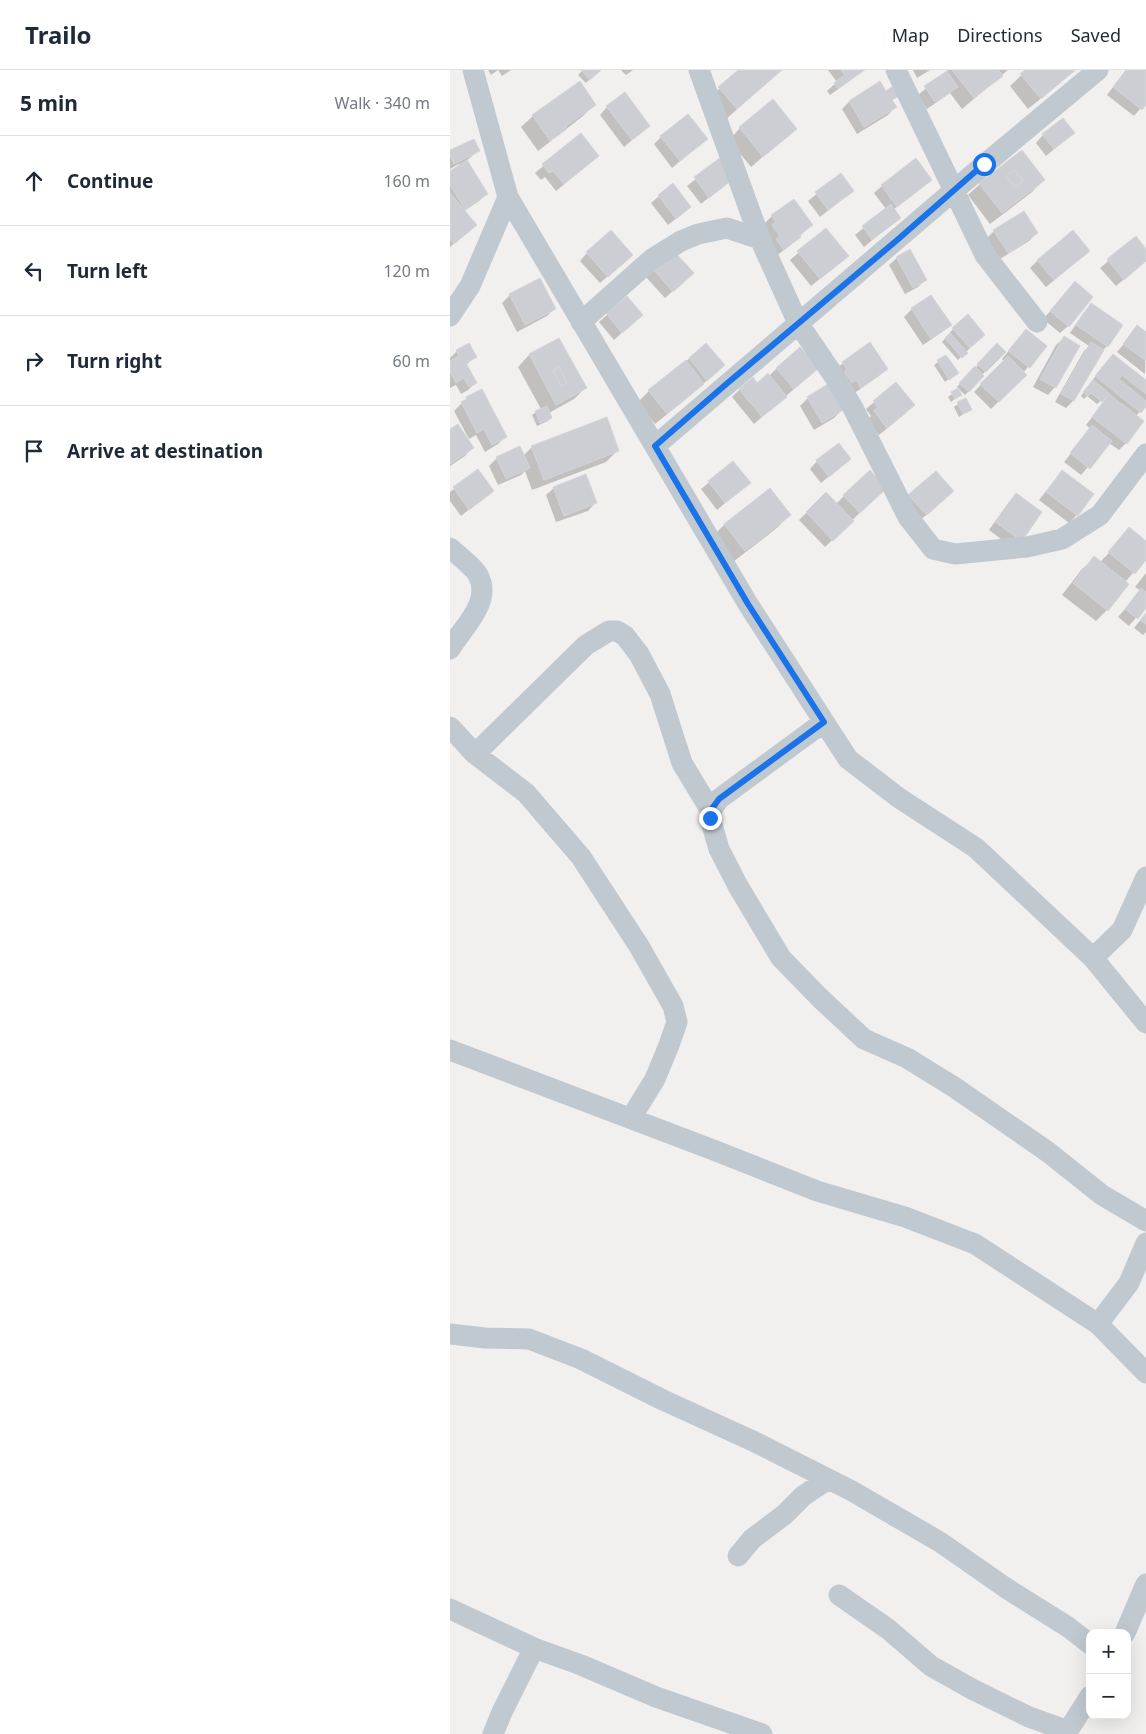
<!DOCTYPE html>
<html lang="en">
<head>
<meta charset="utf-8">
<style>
	:root { --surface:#fff; --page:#f2f2f3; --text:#1f2937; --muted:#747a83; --line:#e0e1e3 }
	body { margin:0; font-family:"Noto Sans",sans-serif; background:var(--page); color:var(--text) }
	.controls { position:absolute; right:15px; bottom:15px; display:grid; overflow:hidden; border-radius:10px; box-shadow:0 5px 20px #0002 }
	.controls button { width:45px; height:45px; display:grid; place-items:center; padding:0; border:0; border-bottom:1px solid var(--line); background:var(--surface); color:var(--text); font:25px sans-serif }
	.stop { position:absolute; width:15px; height:15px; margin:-11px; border:4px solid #1a73e8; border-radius:50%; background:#fff }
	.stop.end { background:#1a73e8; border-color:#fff; box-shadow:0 1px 5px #0008 }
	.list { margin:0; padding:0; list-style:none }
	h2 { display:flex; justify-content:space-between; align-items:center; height:65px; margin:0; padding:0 20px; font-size:21px }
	h2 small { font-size:16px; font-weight:400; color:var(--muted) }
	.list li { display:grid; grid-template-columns:32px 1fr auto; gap:15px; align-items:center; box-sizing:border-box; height:90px; padding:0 20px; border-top:1px solid var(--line) }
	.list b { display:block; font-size:19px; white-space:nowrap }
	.list em { font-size:16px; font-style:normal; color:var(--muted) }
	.icon { flex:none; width:28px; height:28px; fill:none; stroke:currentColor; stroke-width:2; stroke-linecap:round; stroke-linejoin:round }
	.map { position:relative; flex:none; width:696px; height:1664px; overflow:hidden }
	header { display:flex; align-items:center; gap:30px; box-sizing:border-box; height:70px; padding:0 25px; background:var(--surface); border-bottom:1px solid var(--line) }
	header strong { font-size:24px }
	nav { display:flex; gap:28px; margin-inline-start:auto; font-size:18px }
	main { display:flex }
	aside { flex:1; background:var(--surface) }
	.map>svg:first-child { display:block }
</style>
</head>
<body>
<header>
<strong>Trailo</strong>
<nav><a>Map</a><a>Directions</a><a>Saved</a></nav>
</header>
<main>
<aside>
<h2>5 min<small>Walk · 340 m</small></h2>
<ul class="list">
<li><svg class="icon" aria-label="ahead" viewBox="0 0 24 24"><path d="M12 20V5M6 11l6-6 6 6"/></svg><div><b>Continue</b></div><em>160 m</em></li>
<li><svg class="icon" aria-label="left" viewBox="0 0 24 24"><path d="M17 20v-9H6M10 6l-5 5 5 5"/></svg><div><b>Turn left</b></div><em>120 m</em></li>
<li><svg class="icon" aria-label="right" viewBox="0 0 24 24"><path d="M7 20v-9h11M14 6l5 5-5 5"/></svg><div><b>Turn right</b></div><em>60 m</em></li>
<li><svg class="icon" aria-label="arrive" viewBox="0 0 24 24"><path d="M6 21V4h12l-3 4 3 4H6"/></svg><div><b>Arrive at destination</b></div></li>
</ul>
</aside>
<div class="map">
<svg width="696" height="1664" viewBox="0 0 696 1664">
	<rect width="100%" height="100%" fill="#f2f0ef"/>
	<path fill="#0003" d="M38,0H48L41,5Z
		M48,0H61L52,6Z
		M133,0H149L136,13L128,5Z
		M171,0H183L176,5Z
		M290,0H331L275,50L258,29Z
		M378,0H415L380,25L377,21L387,12Z
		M463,0H480L467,8Z
		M498,0H558L512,39L500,23L477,39L468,25Z
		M577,0H626L578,39L560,16Z
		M676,0L696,1V32L684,46L657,25Z
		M430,13L436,23L447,25L442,31L445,37L438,45L407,64L392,39L399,32Z
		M144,35L133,46L88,81L71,57L83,46Z
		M157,37L199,56L174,77L150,45Z
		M290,58H346L301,97L279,70Z
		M623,63L596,86L586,73L593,65Z
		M131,64L140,93L106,121L95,107L91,110L85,103Z
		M211,67L256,69L222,98L204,74Z
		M28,81L16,91L37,123L29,131L14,141L18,162L0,177V102L10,96L9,94L0,99V82Z
		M572,82L593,110L582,122L540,154L518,125L530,114Z
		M271,89L284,107L251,134L237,116Z
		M391,104L403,121L370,147L358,131Z
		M480,110L443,140L449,148L414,177L405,165L436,139L424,123L432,116Z
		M222,115L232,144L218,155L201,133Z
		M344,131L361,155L342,174L326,186L315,163L318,160L314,154L322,146Z
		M376,159L390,193L361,216L340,190Z
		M544,161L587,163L579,171L550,189L536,169Z
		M686,168L696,181V191L666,216L650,198Z
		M137,183L174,192L150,213L130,191Z
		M447,188L475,210L468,217L455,224L439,195Z
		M631,188L596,217L580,198L588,190Z
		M203,199L235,210L215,228L195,206Z
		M618,221V256L610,263L593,249Z
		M60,225L105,238L97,246L67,262L52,233Z
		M481,226L500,255L492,262L473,275L454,247L462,239Z
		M176,228L191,245L164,270L149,252Z
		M641,235L657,276L651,282L623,331L616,338L605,332L634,281L639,276L620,263L634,242Z
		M688,257L696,263L695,304L667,282Z
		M503,259L526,272L508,290L492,272Z
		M576,260L596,276L573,303L575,305L541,339L524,322L554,291L552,289Z
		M614,268L605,317L598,325L583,317L606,275Z
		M109,269L135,318L124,329L99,343L101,348L98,351L87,356L82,345L91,339L68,297L79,285Z
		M256,275L274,295L241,325L205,354L188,332L199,321Z
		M547,275L554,282L532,305L533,306L515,325L507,317Z
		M7,281L25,287L16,295L25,313L18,320L11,324L6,315L0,318V288Z
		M663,285L696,311V335L686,346L676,373L669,380L659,373L631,405L614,392L641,359L636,355L656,329L654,328L647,334L637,326L634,329L631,326L652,297Z
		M495,287L507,303L495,312L484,295Z
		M393,293L436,299L429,306L403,324L385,300Z
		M327,298L359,306L304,354L282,327L290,319L307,314L319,306Z
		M446,314L456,343L429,365L417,350L421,346L416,339Z
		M377,316L392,340L384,348L364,360L350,336L358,328Z
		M508,320L510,325L501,332L498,327Z
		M17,328L55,367L48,374L35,382L26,365L19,369L4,341Z
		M516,329L521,339L509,347L504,337Z
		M0,360L22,378L15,386L0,396Z
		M82,377L168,380L156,392L82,420L75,401L71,405L48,415L39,396L47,388L73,386Z
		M400,389L371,413L360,399L367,391Z
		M283,393L299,413L267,440L251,419Z
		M28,401L42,421L11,446L0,431V422Z
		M612,401L627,445L619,453L589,430Z
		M104,418L145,433L138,441L106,452L96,425Z
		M319,420L339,445L328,457L283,492L263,466L274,455Z
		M376,424L386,434L394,426H427L375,477L349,450Z
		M566,425L591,442L563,478L539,460L559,432Z
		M459,426L495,429L468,452Z
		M679,458L696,473V488L675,512L657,540L646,551L612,525L632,499L644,488L648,494L663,479L662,478Z
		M696,503V536L679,556L668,547L691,521L685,517Z
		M696,543V562L693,565L684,558Z"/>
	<path fill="#cdced3" stroke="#d4d5da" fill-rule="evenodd" d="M131,0H151L140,10Z
		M288,0H332L287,39L268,17Z
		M391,0H414L388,19L384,13L395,5Z
		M502,0H548L553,6L524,28Z
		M575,0H625L591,29L570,4Z
		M676,0H696V35L692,40L663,17Z
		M497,1L508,17L485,32L474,16Z
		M130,11L146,35L116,56L117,59L100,71L82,45Z
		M430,11L436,21L443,16L449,26L442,30L447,37L414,57L399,31Z
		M175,22L200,56L182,70L156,36Z
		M323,29L347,59L313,87L289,57Z
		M238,44L258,69L230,91L210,66Z
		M613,48L625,63L604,79L592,64Z
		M131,63L149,86L114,114L103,101L99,103L92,94Z
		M24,69L30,81L4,94L0,85V80Z
		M572,80L595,110L552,143L529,113ZM564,100L573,111L565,117L556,106Z
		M271,87L286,107L259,128L244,107Z
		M466,88L482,110L447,137L431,115Z
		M17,90L38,124L15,139L0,115V101Z
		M564,100L573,111L565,117L556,106Z
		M391,103L404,121L378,140L365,122Z
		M223,113L241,137L226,149L208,125Z
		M0,123L27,155L4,174L0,169Z
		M344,129L363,155L349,165L351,167L334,180L326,169L330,167L322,155L326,152L321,145Z
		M441,134L451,148L422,170L412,156Z
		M574,141L588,163L558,183L543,160Z
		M376,158L399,186L370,209L347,181Z
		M161,160L183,185L158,207L136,182Z
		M623,160L640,181L604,210L587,190Z
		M686,166L696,179V191L674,210L657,189Z
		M222,179L244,203L223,222L202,198Z
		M460,179L477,210L463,218L446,187Z
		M90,208L106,239L75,255L59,224Z
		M625,211L643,227L619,257L600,241Z
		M481,225L502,255L481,269L461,238Z
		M177,226L193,245L172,263L156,243Z
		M641,233L673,255L658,277L626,255Z
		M518,244L535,265L520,278L502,258Z
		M687,255L696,262V291L673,274Z
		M576,259L597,276L580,298L558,281Z
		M500,263L518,283L512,288L495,268Z
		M614,266L630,276L606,318L590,309Z
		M109,268L137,318L106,335L79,284ZM109,297L117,313L111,316L103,300Z
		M420,272L438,299L411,318L406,310L402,313L394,302L397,300L392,292Z
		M641,272L654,280L624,331L611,324Z
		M19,273L27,287L16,293L27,313L19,317L14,308L6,313L0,302V291L9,286L6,280Z
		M256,273L275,295L257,311L239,288Z
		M547,273L556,282L536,302L527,294Z
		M350,277L369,298L344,319L326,298Z
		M663,284L696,310V324L672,305L669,309L696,331V337L691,343L645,306Z
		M496,285L509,303L499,310L487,290Z
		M558,286L577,305L549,332L530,314Z
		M236,290L254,314L217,344L198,320Z
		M525,296L534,306L519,322L509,313Z
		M109,297L117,313L111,316L103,300Z
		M318,303L337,327L312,347L289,319L303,307L307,313Z
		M643,310L659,323L652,332L641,323L638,326L633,322Z
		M446,312L465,335L437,358L424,341L428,337L423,331Z
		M378,314L393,340L372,353L357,327Z
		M508,318L512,325L505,329L501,322Z
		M32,319L57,367L42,375L34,359L27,363L11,332L17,329L16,327Z
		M659,324L694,351L677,374L642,347Z
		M516,328L522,340L513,344L507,332Z
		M97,336L102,348L90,353L85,341Z
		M157,347L169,381L94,410L81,376Z
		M8,354L24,378L0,394V359Z
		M642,355L662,371L640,399L620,383Z
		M389,373L401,389L379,407L366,390Z
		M70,376L80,398L56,409L46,387Z
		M283,391L301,413L275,433L258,411Z
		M28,399L44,421L19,440L3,417Z
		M420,400L436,419L410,443L393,425Z
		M612,400L644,424L628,446L596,422Z
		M486,401L504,421L477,445L458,425Z
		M136,404L147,433L114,446L103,417Z
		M320,418L341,445L295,481L274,454Z
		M376,422L404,451L383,471L356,442Z
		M566,423L592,442L572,471L545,452Z
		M679,457L696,471V490L685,504L658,482Z
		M644,486L679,514L658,541L623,513Z
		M691,518L696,522V538L688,549L675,539Z
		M696,543V554L690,550Z"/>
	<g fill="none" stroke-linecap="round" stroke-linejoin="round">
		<path stroke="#c1c9d0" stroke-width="21" d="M23,0L58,127L298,534L398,689L449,728L526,778L643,888L696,953
			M249,0L310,169L348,253L384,306L403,338L458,447L483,479L505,484L577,477L612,469L650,445L696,384
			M446,0L535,185L587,252
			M0,246L20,216L58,127
			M131,252L202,189L231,171L248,164L277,158L310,169
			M205,376L535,94L648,0
			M0,478C7,484 25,498 28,505C43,532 12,558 0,579
			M374,652L269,729L261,741L260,748L269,779L288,816L331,888L371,929L414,969L457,988L504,1017L598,1082L652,1125L696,1151
			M0,657L25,684L76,723L131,787L189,876L223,936L227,952L219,975L205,1009L181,1048
			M25,684L136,575L159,561H167L175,566L189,584L210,624L232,693L261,741
			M643,888L672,860L696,807
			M0,980L266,1081L367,1121L455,1147L525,1174L648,1254L696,1303
			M648,1254L679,1213L696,1173
			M0,1264L35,1268L79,1269L131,1289L213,1330L305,1372L402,1421L490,1472L556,1518L618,1557L640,1574
			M288,1486L302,1469L334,1445L353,1426L378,1409
			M389,1525L438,1559L481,1596L522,1619L579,1647L618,1661
			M0,1539L84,1578L131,1595L206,1627L312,1664
			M675,1563L696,1514
			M43,1664L52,1642L84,1578
			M616,1664L640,1626"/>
	</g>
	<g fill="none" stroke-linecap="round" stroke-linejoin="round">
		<path stroke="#1a73e8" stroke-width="6" d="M260,748L261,740L269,729L374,652L298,534L205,376L274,316L446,171L534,94"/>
	</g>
</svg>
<div class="controls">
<button>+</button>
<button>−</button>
</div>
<div class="stop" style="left:534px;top:94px"></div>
<div class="stop end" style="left:260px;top:748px"></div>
</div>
</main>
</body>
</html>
